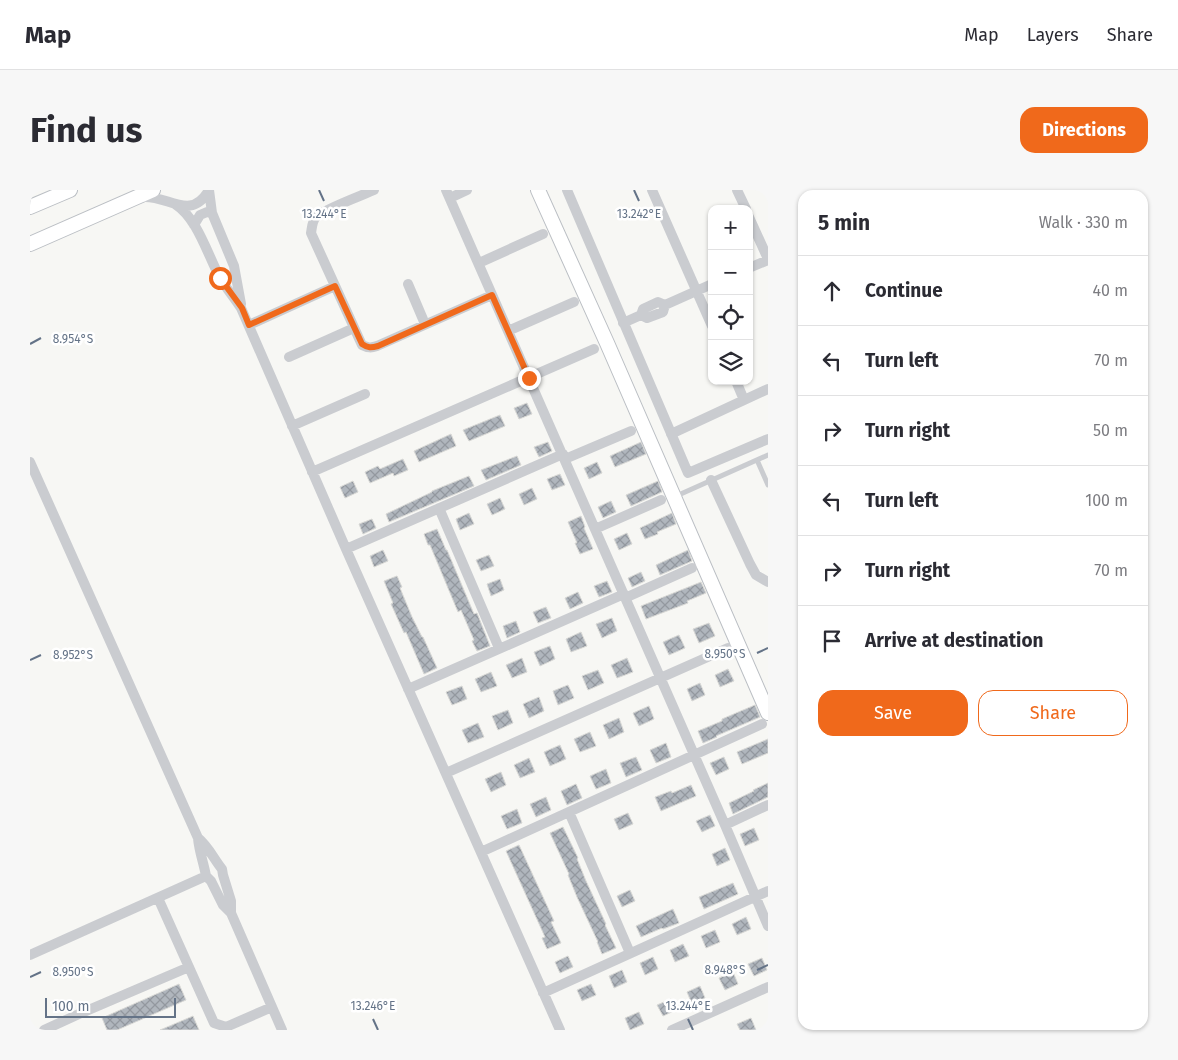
<!DOCTYPE html>
<html lang="en">
<head>
<meta charset="utf-8">
<style>
	:root { --surface:#fff; --page:#f7f7f7; --text:#2b2b33; --muted:#7c7c81; --line:#e1e1e2; --accent:#f0691b }
	body { margin:0; font-family:"Fira Sans",sans-serif; background:var(--page); color:var(--text) }
	.controls { position:absolute; right:15px; top:15px; display:grid; overflow:hidden; border-radius:10px; box-shadow:0 1px 4px #0004 }
	.controls button { width:45px; height:45px; display:grid; place-items:center; padding:0; border:0; border-bottom:1px solid var(--line); background:var(--surface); color:var(--text); font:25px sans-serif }
	.scale { position:absolute; left:15px; bottom:12px; width:131px; box-sizing:border-box; padding-left:5px; border:2px solid #647387; border-top:0; font-size:14px; line-height:18px; white-space:nowrap; color:#647387; -webkit-text-stroke:4px #fff; paint-order:stroke }
	.stop { position:absolute; width:15px; height:15px; margin:-11px; border:4px solid #f0691b; border-radius:50%; background:#fff }
	.stop.end { background:#f0691b; border-color:#fff; box-shadow:0 1px 5px #0008 }
	.list { margin:0; padding:0; list-style:none }
	h2 { display:flex; justify-content:space-between; align-items:center; height:65px; margin:0; padding:0 20px; font-size:21px }
	h2 small { font-size:16px; font-weight:400; color:var(--muted) }
	.list li { display:grid; grid-template-columns:32px 1fr auto; gap:15px; align-items:center; box-sizing:border-box; height:70px; padding:0 20px; border-top:1px solid var(--line) }
	.list b { display:block; font-size:19px; white-space:nowrap }
	.list em { font-size:16px; font-style:normal; color:var(--muted) }
	.actions { display:flex; gap:10px; padding:15px 20px }
	.actions a { flex:1; padding:11px 0; border:1px solid var(--accent); border-radius:15px; text-align:center; font-size:18px; color:var(--accent) }
	.actions .main { background:var(--accent); color:#fff }
	.icon { flex:none; width:28px; height:28px; fill:none; stroke:currentColor; stroke-width:2; stroke-linecap:round; stroke-linejoin:round }
	.map { position:relative; flex:none; width:738px; height:840px; overflow:hidden; border-radius:15px }
	header { display:flex; align-items:center; gap:30px; box-sizing:border-box; height:70px; padding:0 25px; background:var(--surface); border-bottom:1px solid var(--line) }
	header strong { font-size:24px }
	nav { display:flex; gap:28px; margin-inline-start:auto; font-size:18px }
	.intro { display:flex; align-items:center; justify-content:space-between; box-sizing:border-box; height:120px; padding:0 30px }
	h1 { margin:0; font-size:35px }
	.button { padding:12px 22px; border-radius:15px; background:var(--accent); color:#fff; font-size:18px; font-weight:700 }
	main { display:flex; gap:30px; padding:0 30px }
	aside { flex:1; background:var(--surface); border-radius:15px; box-shadow:0 1px 4px #0004 }
	.map>svg:first-child { display:block }
</style>
</head>
<body>
<header>
<strong>Map</strong>
<nav><a>Map</a><a>Layers</a><a>Share</a></nav>
</header>
<div class="intro"><h1>Find us</h1><a class="button">Directions</a></div>
<main>
<div class="map">
<svg width="738" height="840" viewBox="0 0 738 840">
	<defs>
		<pattern id="building-cross-hatch" width="8" height="8" patternUnits="userSpaceOnUse" patternTransform="scale(1.25)"><rect width="8" height="8" fill="#b0b6bd"/><path d="M0 0l8 8M0 8l8-8" fill="none" stroke="#93989f"/></pattern>
	</defs>
	<rect width="100%" height="100%" fill="#f7f7f4"/>
	<path fill="url(#building-cross-hatch)" stroke="#d9d9d6" d="M497,213L502,224L489,229L484,218Z
		M470,225L475,236L439,251L433,240Z
		M421,244L426,256L389,272L384,261Z
		M518,252L522,261L509,267L504,257Z
		M611,252L616,264L585,277L580,266Z
		M487,266L491,275L456,290L451,280Z
		M373,269L378,280L364,286L363,283L340,293L335,282L348,276L350,279Z
		M567,272L572,283L559,289L554,278Z
		M530,284L535,295L522,300L517,289Z
		M439,286L444,296L359,332L356,324L402,302V301Z
		M323,291L328,302L315,308L310,297Z
		M628,291L632,302L601,316L596,305Z
		M502,298L507,309L494,315L489,304Z
		M470,308L475,319L462,325L457,314Z
		M581,311L586,322L573,328L568,317Z
		M439,323L444,334L430,340L426,329Z
		M642,323L646,334L627,342L628,344L615,349L610,338Z
		M551,326L555,337L554,338L563,359L550,364L545,353H547L538,332Z
		M342,329L346,338L333,344L329,334Z
		M407,339L416,360H417L444,424L447,423L460,456L447,461L442,451L444,450L431,420L428,422L400,355H398L394,344Z
		M597,343L602,354L589,360L584,349Z
		M353,360L358,371L344,377L340,366Z
		M658,360L662,371L630,385L626,375Z
		M459,365L464,376L451,381L446,370Z
		M611,382L615,391L602,397L598,388Z
		M367,386L372,397L370,398L382,427L392,447H393L407,478L394,484L376,442L374,443L366,425L361,414L363,413L354,391Z
		M470,389L474,400L461,406L457,394Z
		M577,391L582,402L569,407L564,396Z
		M671,392L676,403L657,411L658,413L616,429L611,416Z
		M548,402L553,413L540,419L535,408Z
		M516,417L521,428L508,433L503,422Z
		M582,428L587,441L572,448L566,434Z
		M486,431L490,442L477,448L473,436Z
		M679,433L685,446L669,453L663,439Z
		M551,442L557,456L541,462L536,449Z
		M649,445L655,458L639,465L633,452Z
		M520,456L525,469L510,476L504,462Z
		M492,468L497,482L482,488L476,475Z
		M597,468L603,482L587,488L581,475Z
		M698,479L704,491L690,497L685,485Z
		M568,480L574,493L558,500L552,486Z
		M461,482L467,496L451,502L445,489Z
		M670,493L675,505L662,511L657,499Z
		M538,495L544,508L528,515L523,501Z
		M432,496L437,509L422,515L416,502Z
		M509,507L514,521L499,528L493,514Z
		M725,515L730,527L686,546L687,547L673,553L668,541L692,531V529Z
		M619,516L624,529L609,536L603,523Z
		M478,520L483,533L468,540L462,526Z
		M589,528L594,542L579,549L573,535Z
		M448,533L454,547L438,553L432,540Z
		M560,542L566,556L550,562L544,549Z
		M738,549V563L712,574L707,562Z
		M636,553L641,567L626,573L620,560Z
		M530,555L536,569L520,576L514,562Z
		M606,567L612,580L596,587L590,573Z
		M694,567L699,579L686,585L680,573Z
		M499,568L505,582L490,588L484,575Z
		M576,579L581,593L566,599L560,586Z
		M471,582L476,595L461,602L455,589Z
		M738,593V607L703,624L699,613L724,601L723,600Z
		M546,594L552,608L537,615L531,601Z
		M661,595L666,606L631,621L625,607L641,601L642,603Z
		M516,607L521,620L506,627L500,614Z
		M487,619L492,633L477,639L471,626Z
		M598,623L603,634L589,640L584,629Z
		M680,625L685,636L672,642L666,631Z
		M533,637L548,668L547,669L556,691L576,734L575,735L586,758L572,764L567,752H568L547,707L538,685L539,684L520,643Z
		M724,638L729,650L715,656L710,644Z
		M489,655L524,731L521,732L531,753L517,759L512,748L515,747L476,661Z
		M695,658L700,670L687,676L682,664Z
		M703,693L708,704L674,719L669,707Z
		M600,700L605,711L592,717L587,706Z
		M643,719L649,733L633,739L632,738L611,747L606,736Z
		M716,727L721,739L707,745L702,734Z
		M685,740L690,752L676,758L671,746Z
		M653,754L659,766L645,772L640,760Z
		M538,766L543,777L530,783L525,772Z
		M623,767L628,779L615,785L610,773Z
		M732,768L737,780L724,786L718,774Z
		M592,780L597,792L584,798L579,786Z
		M703,782L708,794L695,800L689,788Z
		M149,794L156,810L87,840H77L72,828Z
		M561,794L566,805L552,811L547,800Z
		M670,796L675,808L662,814L657,802Z
		M641,809L646,820L633,826L627,815Z
		M609,822L614,834L600,840L595,828Z
		M163,826L169,840H130L149,832Z
		M721,828L726,840H710L707,834Z"/>
	<g fill="none" stroke-linecap="round" stroke-linejoin="round">
		<defs>
			<path id="secondary" d="M508,0L577,153L738,523
				M0,17L40,0
				M0,54L123,0"/>
		</defs>
		<use href="#secondary" stroke="#bbbfc4" stroke-width="16"/>
		<path stroke="#caccd0" stroke-width="5" d="M727,270L738,295
			M644,307L738,265"/>
		<path stroke="#caccd0" stroke-width="10" d="M179,0L182,23L204,76L211,114
			M344,0C333,5 292,20 286,27C282,31 282,38 281,43L332,155C338,158 341,158 347,156L462,105
			M416,0L695,635L738,736
			M537,0L658,283L738,249
			M622,0L682,136
			M707,0L716,19
			M113,7C138,5 161,32 179,0
			M420,8L437,0
			M145,14C167,28 177,63 189,86C195,97 204,107 211,118L316,359L530,840
			M719,27L738,69
			M164,35L170,25L177,22L182,23
			M449,73L513,44
			M719,78L738,70
			M378,94L395,134
			M611,125L617,128L633,122L635,115
			M593,133L611,125L613,119L628,112L635,115L682,94
			M219,135L305,96
			M478,141L544,112
			M259,167L324,138
			M706,191L714,210
			M262,236L335,204
			M641,244L738,199
			M535,269L601,241
			M0,272L168,648C169,661 174,674 176,686L181,691L193,715L201,723L252,840
			M282,282L564,159
			M681,290L720,374L726,385L738,392
			M409,318L469,458
			M565,339L631,310
			M316,359L533,264
			M595,408L662,378
			M378,499L594,404
			M416,583L698,458
			M539,622L600,763
			M695,635L738,615
			M168,648C178,656 184,669 192,679L193,685L201,711V723
			M451,662L732,534
			M128,708L184,833L196,837
			M0,765L176,686
			M513,803L738,701
			M14,840L49,824L159,777
			M195,840L196,837L242,817
			M642,840L738,797"/>
		<use href="#secondary" stroke="#fff" stroke-width="14"/>
	</g>
	<g fill="none" stroke-linecap="round" stroke-linejoin="round">
		<path stroke="#f0691b" stroke-width="6" d="M190,88L212,118L219,135L305,96L332,154C338,158 341,158 348,156L462,105L499,188"/>
	</g>
	<path fill="none" stroke="#647387" stroke-width="2" d="M289,0L294,11M604,0L609,11M0,154L11,148M727,463L738,458M0,470L11,465M727,780L738,775M0,787L11,782M343,829L348,840M658,829L663,840"/>
	<g font-size="12" text-anchor="middle" fill="#647387" stroke="#fff" stroke-width="5" stroke-linejoin="round" paint-order="stroke">
		<text x="294" y="28">13.244°E</text>
		<text x="609" y="28">13.242°E</text>
		<text x="43" y="153">8.954°S</text>
		<text x="695" y="468">8.950°S</text>
		<text x="43" y="469">8.952°S</text>
		<text x="695" y="784">8.948°S</text>
		<text x="43" y="786">8.950°S</text>
		<text x="343" y="820">13.246°E</text>
		<text x="658" y="820">13.244°E</text>
	</g>
</svg>
<div class="controls">
<button>+</button>
<button>−</button>
<button><svg class="icon" aria-label="locate" viewBox="0 0 24 24"><circle cx="12" cy="12" r="6"/><path d="M12 2v4M12 18v4M2 12h4M18 12h4"/></svg></button>
<button><svg class="icon" aria-label="layers" viewBox="0 0 24 24"><path d="M12 4l9 5-9 5-9-5zM3 14l9 5 9-5"/></svg></button>
</div>
<div class="scale">100 m</div>
<div class="stop" style="left:190px;top:88px"></div>
<div class="stop end" style="left:499px;top:188px"></div>
</div>
<aside>
<h2>5 min<small>Walk · 330 m</small></h2>
<ul class="list">
<li><svg class="icon" aria-label="ahead" viewBox="0 0 24 24"><path d="M12 20V5M6 11l6-6 6 6"/></svg><div><b>Continue</b></div><em>40 m</em></li>
<li><svg class="icon" aria-label="left" viewBox="0 0 24 24"><path d="M17 20v-9H6M10 6l-5 5 5 5"/></svg><div><b>Turn left</b></div><em>70 m</em></li>
<li><svg class="icon" aria-label="right" viewBox="0 0 24 24"><path d="M7 20v-9h11M14 6l5 5-5 5"/></svg><div><b>Turn right</b></div><em>50 m</em></li>
<li><svg class="icon" aria-label="left" viewBox="0 0 24 24"><path d="M17 20v-9H6M10 6l-5 5 5 5"/></svg><div><b>Turn left</b></div><em>100 m</em></li>
<li><svg class="icon" aria-label="right" viewBox="0 0 24 24"><path d="M7 20v-9h11M14 6l5 5-5 5"/></svg><div><b>Turn right</b></div><em>70 m</em></li>
<li><svg class="icon" aria-label="arrive" viewBox="0 0 24 24"><path d="M6 21V4h12l-3 4 3 4H6"/></svg><div><b>Arrive at destination</b></div></li>
</ul>
<div class="actions"><a class="main">Save</a><a>Share</a></div>
</aside>
</main>
</body>
</html>
